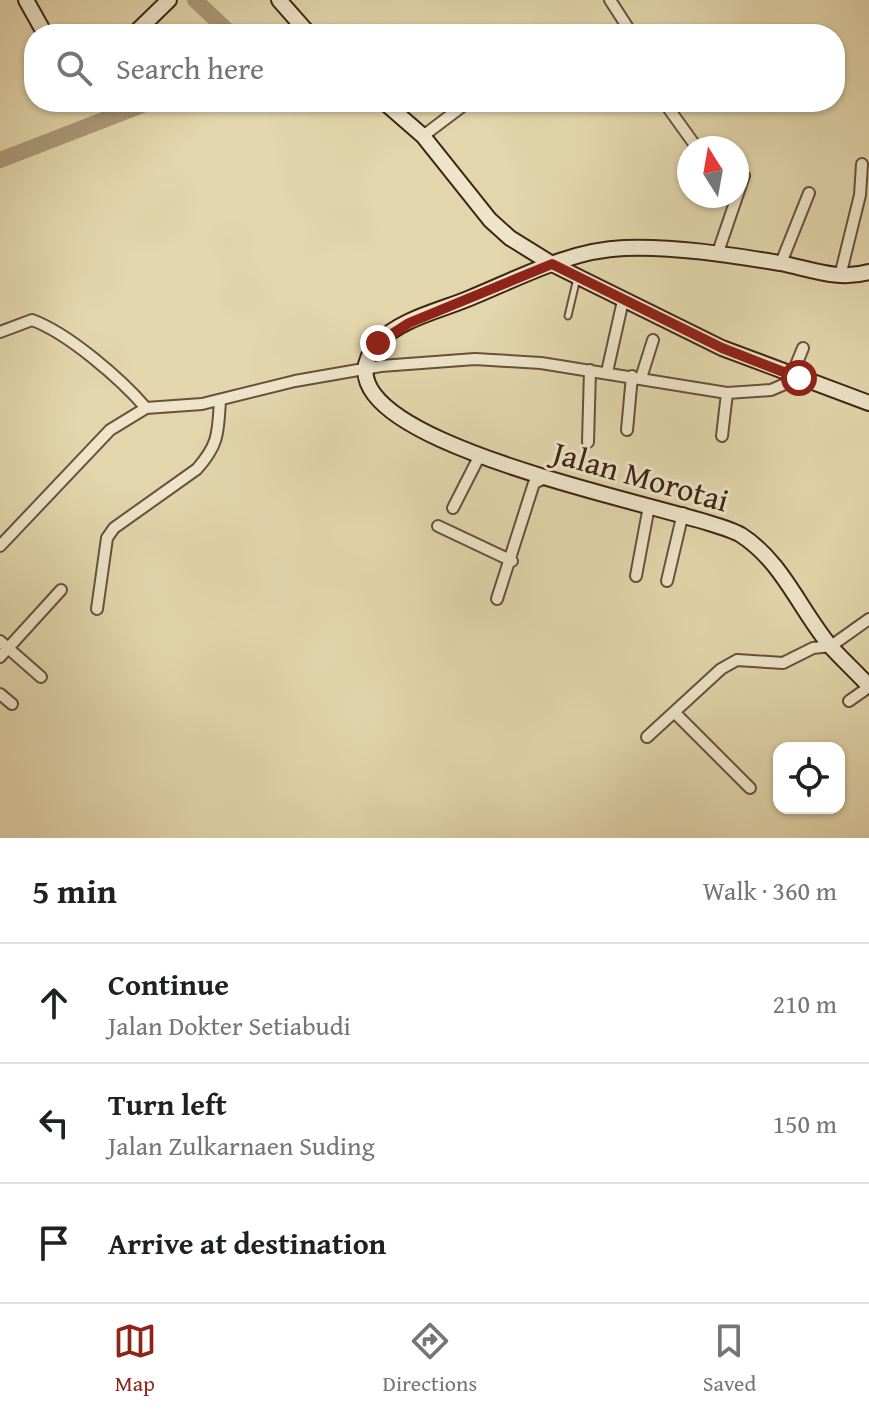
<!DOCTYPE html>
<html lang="en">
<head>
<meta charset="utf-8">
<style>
	:root { --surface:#fff; --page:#f2f2f2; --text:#202124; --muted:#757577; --line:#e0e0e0; --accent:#8f2418 }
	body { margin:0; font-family:"Gentium Book Plus",serif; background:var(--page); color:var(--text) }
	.controls { position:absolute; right:24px; bottom:24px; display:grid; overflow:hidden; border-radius:16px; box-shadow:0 2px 6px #0004 }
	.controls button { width:72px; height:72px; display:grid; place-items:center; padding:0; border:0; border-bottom:2px solid var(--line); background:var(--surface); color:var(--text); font:40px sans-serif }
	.compass { position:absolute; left:677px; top:136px; width:72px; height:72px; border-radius:50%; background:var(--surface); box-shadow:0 2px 6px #0004; rotate:349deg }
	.stop { position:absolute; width:24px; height:24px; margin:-18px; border:6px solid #8f2418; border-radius:50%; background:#fff }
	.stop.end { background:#8f2418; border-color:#fff; box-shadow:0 2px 8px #0008 }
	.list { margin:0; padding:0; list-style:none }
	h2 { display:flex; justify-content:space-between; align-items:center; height:104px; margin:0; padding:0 32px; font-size:34px }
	h2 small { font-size:26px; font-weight:400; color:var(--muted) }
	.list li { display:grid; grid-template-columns:52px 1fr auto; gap:24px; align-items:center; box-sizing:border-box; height:120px; padding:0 32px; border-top:2px solid var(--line) }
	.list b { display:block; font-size:30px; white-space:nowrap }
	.list p { margin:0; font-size:26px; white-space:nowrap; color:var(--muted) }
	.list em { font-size:26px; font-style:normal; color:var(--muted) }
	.icon { flex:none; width:44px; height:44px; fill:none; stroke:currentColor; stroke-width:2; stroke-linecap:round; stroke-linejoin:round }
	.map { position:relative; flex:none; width:869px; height:838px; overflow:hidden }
	.search { position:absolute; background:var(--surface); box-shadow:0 2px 6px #0004; left:24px; right:24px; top:24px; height:88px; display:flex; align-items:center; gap:20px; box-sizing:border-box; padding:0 28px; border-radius:32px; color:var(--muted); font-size:30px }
	.sheet { height:464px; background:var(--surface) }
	nav { display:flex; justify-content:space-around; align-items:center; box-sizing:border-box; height:112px; border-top:2px solid var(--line); background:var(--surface); font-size:22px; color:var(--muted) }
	nav a { display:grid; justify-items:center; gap:4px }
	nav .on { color:var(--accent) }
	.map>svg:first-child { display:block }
</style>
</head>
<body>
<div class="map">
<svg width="869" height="838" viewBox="0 0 869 838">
	<rect width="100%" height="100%" fill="#e3d6ac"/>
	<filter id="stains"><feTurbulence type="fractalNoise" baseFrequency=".0025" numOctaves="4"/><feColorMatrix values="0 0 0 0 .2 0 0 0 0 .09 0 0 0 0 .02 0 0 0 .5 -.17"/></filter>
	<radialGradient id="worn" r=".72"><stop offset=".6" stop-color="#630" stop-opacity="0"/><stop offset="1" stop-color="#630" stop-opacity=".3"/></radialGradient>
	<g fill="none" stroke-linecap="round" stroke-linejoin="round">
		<path stroke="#ab9979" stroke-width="16" d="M195,0L231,34
			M0,160L150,102"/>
		<defs>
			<path id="lane" d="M568,316L577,278"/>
			<path id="street" d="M610,0L632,34
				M664,102L697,148
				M423,136L468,102
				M717,255L744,176L737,171
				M781,263L809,193
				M840,276L860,195L862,164
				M0,332L32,320C68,333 121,379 146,408
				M607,372L622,305
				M792,375L803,348
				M641,378L653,340
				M627,430L632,376
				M722,436L727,393
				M588,442L590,370
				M453,508L480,455
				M438,526L512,561
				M0,546L110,430L146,408L202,404L295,381L381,366L475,359L541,363L727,393L771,390L799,378
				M636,576L649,506
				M667,581L683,513
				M497,599L534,483L543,479
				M97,609L107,538L114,528L197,469C219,444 218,433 220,400
				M0,641L41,677
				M0,657L61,590
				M0,694L12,704
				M849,701L869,687
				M675,713L750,788
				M647,737L721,669L737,660L783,663L813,648L831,646L869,619"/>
			<path id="secondary" d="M26,0L45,34
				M279,0L309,34
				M134,34L169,0
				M384,102L423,136L490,220L510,238L552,264L722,348L869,403
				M869,272C838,281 811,269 780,263C730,255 675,246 624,248C570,250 519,278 470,298C442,310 399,319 378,343C289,442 700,509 741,535C782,561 800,610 831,647C843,660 857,673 869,686"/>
		</defs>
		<use href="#lane" stroke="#68503c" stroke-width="9"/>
		<use href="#street" stroke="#68503c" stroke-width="14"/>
		<use href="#secondary" stroke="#3f2416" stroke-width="18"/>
		<use href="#lane" stroke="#ede4c9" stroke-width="5"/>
		<use href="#street" stroke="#ede4c9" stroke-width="10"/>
		<use href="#secondary" stroke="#ede4c9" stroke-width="14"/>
	</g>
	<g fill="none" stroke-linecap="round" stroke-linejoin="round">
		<path stroke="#8f2418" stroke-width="10" d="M378,343L409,323L552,264L722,348L799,378"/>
	</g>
	<g text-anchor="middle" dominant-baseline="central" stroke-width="6" stroke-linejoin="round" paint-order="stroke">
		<g font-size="32" fill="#3f2416" stroke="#ede4c9">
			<text transform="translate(641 476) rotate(16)">Jalan Morotai</text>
		</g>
	</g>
	<rect width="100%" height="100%" filter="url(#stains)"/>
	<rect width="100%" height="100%" fill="url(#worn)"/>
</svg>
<div class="controls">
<button><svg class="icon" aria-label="locate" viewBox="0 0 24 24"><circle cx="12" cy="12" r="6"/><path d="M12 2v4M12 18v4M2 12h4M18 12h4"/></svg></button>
</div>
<svg class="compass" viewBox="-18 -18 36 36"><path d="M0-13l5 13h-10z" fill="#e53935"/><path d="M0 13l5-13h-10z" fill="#757577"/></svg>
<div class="stop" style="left:799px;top:378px"></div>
<div class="stop end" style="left:378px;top:343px"></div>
<div class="search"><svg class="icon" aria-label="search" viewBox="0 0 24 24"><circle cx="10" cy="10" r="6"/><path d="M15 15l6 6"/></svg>Search here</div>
</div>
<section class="sheet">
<h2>5 min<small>Walk · 360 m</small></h2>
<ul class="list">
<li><svg class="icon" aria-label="ahead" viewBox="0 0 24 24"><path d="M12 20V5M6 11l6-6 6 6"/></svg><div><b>Continue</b><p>Jalan Dokter Setiabudi</p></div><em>210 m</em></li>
<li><svg class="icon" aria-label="left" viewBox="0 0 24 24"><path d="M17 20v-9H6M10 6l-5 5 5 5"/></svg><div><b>Turn left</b><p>Jalan Zulkarnaen Suding</p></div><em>150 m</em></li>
<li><svg class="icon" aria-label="arrive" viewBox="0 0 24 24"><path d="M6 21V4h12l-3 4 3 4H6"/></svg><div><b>Arrive at destination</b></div></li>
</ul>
</section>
<nav>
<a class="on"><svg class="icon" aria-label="map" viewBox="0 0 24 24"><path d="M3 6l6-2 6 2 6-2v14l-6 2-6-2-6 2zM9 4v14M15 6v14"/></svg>Map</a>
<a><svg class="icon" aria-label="directions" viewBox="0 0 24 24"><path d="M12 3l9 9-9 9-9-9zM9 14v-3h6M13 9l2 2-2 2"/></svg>Directions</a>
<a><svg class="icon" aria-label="saved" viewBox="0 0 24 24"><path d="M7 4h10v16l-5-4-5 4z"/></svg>Saved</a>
</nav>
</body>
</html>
